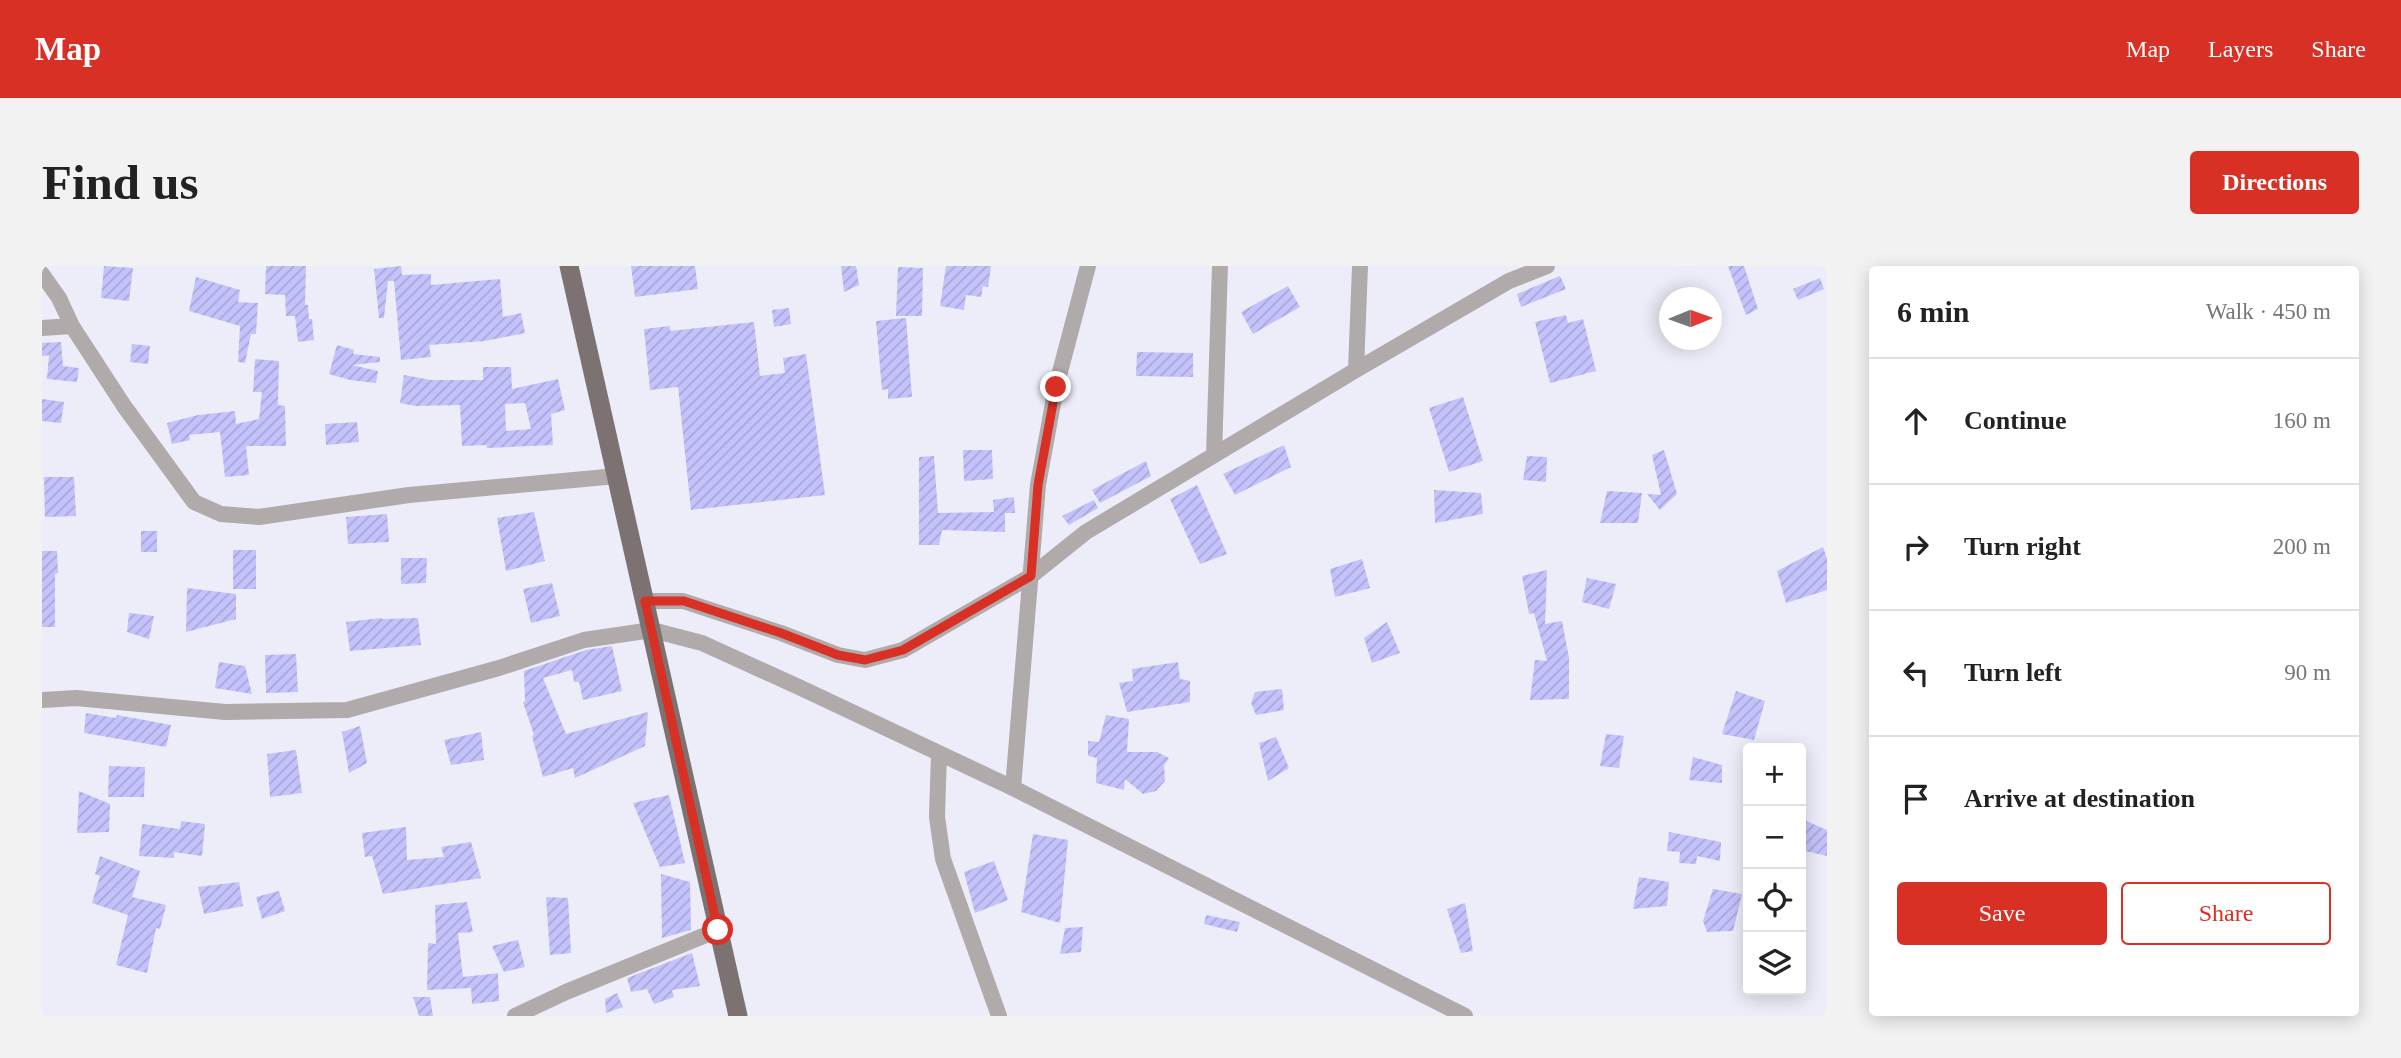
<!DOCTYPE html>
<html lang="en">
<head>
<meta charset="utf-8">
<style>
	:root { --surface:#fff; --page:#f2f2f2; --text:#222; --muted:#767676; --line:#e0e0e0; --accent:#d93025 }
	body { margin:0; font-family:Georgia,serif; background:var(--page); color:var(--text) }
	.controls { position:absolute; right:21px; bottom:21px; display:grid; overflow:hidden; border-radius:7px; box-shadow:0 4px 18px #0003 }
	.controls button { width:63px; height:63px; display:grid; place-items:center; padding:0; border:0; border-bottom:2px solid var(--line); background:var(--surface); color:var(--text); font:35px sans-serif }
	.compass { position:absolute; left:1617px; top:21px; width:63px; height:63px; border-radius:50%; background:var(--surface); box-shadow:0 4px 18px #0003; rotate:89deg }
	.stop { position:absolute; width:21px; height:21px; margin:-16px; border:5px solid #d93025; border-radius:50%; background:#fff }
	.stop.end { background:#d93025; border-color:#fff; box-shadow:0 2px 7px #0008 }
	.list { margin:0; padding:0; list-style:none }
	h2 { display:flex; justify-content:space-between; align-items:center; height:91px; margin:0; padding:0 28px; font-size:30px }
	h2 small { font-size:23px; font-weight:400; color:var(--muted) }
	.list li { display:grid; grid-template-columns:46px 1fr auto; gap:21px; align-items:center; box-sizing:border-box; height:126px; padding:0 28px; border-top:2px solid var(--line) }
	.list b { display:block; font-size:26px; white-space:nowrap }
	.list em { font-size:23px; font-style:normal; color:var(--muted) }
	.actions { display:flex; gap:14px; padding:21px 28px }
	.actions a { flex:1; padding:16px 0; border:2px solid var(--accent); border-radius:7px; text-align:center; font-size:24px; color:var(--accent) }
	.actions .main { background:var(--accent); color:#fff }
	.icon { flex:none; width:38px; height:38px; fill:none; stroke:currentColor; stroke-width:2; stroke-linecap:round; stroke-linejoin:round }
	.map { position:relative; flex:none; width:1785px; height:750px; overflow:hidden; border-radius:7px }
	header { display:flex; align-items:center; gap:42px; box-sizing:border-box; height:98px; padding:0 35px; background:var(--accent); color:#fff }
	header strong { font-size:33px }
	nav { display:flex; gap:38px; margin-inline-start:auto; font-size:24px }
	.intro { display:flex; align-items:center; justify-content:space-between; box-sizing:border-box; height:168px; padding:0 42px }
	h1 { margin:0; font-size:49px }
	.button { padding:18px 32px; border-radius:7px; background:var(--accent); color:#fff; font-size:24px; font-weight:700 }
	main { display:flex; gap:42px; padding:0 42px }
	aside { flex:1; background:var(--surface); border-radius:7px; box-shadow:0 4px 18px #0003 }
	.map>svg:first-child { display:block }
</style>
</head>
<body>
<header>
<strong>Map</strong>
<nav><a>Map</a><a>Layers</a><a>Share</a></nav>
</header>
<div class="intro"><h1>Find us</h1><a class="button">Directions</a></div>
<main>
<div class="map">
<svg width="1785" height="750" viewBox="0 0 1785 750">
	<defs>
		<pattern id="building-hatch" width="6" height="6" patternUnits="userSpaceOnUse" patternTransform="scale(1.75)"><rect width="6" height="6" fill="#c4c2fb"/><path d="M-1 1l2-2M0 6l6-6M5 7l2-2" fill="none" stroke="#a8a6d7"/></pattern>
	</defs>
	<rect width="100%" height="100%" fill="#ecedf8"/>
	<path fill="url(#building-hatch)" fill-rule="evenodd" d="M62,0L91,2L87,35L59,32Z
		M224,0H264L263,39H266L267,53H270L272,74L256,76L253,50H244L243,29L223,28Z
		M359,0L360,9L389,8V19L458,13L461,51L479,47L483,67L443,75L387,79L389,91L359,94L352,15H346L342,52H337L332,3Z
		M589,0H653L656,23L593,31Z
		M799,0H814L817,19L802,26Z
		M904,0H949L946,21L941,20L939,31L924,29L922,44L898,40Z
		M1686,0H1702L1716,43L1704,49Z
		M856,1L881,2L880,50H854Z
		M1518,10L1524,23L1479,41L1475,28Z
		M154,11L198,24L196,36L216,37L214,68H209L203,97L196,96L198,60L147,45Z
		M1778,12L1782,23L1756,34L1751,23Z
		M1246,20L1258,41L1211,68L1199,46Z
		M747,42L749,58L732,61L730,44Z
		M1524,49L1526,57L1541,53L1554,105L1508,117L1493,56Z
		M864,52L870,131L846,133V123L840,124L834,55Z
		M712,56L718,110L743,107L741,92L764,88L783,229L649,244L636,121L608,124L602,63L628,60V65Z
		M19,76L21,100L37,102L35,116L5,113L7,89L0,90V77Z
		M90,78L108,80L106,98L88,96Z
		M295,79L312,84L311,88L338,91V96L310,99L336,105L334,117L308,114L287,108Z
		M1095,86L1151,87V111L1094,110Z
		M213,93L237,95L236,139L243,140L244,180H204L207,209L183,211L178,166L147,169L148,174L130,178L125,157L156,149L193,145L194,158L217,153L220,126H211Z
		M441,101H469L470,123L516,113L523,144L509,148L511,179L445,182V179L420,180L418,139L374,140L358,137L362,109L389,114H441ZM483,137L489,163L464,165L463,138Z
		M1421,131L1441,195L1407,206L1387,142Z
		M0,133L22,136L19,157L0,155Z
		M315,156L317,176L284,179L283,158Z
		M1242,179L1249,201L1193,229L1181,208Z
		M921,184H950L951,213L922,215Z
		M1622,184L1635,228L1618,244L1605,228L1619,229L1610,189Z
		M892,190L896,247L952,246L951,234L972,231L973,247H963V266L900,264L897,279H877V191Z
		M1485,190L1505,191L1504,216L1481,214Z
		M1104,195L1109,210L1058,237L1050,224Z
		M2,211H32L34,250L3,251Z
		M1155,219L1185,288L1158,298L1128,233Z
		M1392,224L1439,227L1441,248L1393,257Z
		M1565,225L1600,227L1596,257H1558Z
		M1052,234L1056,242L1027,259L1020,250Z
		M492,246L503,295L464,305L455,252Z
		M345,248L347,276L306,278L304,251Z
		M99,265H115V286H99Z
		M1781,281L1785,293V324L1744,337L1735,305Z
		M191,284H214V323H191Z
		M0,285H15L16,307L13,308V361H0Z
		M359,292H385L384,317L359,318Z
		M1320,293L1328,322L1293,331L1288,303Z
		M1505,304L1503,358L1520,355L1527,392V433L1488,434L1493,394L1505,395L1492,347L1487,348L1480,310Z
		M1545,312L1574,318L1567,343L1540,336Z
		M510,317L518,350L489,357L481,323Z
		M145,322L194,328V353L144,366Z
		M87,347L112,350L107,373L85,366Z
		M340,352V353L376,352L379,379L308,385L304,356Z
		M1345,356L1358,387L1330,397L1322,372Z
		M570,380L580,425L541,434L537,416H532L530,404L501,412L524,468L606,446L603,480L533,512L531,502L501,511L490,470L492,469L481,436H483L482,405L544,384Z
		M254,388L256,426L224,427L223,389Z
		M177,396L203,400L210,428L173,422Z
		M1136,396L1138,413L1148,415V436L1085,446L1077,417L1091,415L1090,403Z
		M1240,423L1242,444L1214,449L1209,437L1213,426Z
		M1694,425L1723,435L1712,474L1680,468Z
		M44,447L74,452L75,449L129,459L124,481L42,467Z
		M1064,449L1087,453L1085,486H1115L1127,492L1122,499L1123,515L1114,525L1101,528L1083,513L1082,524L1054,517L1055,492L1046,490V475L1057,476Z
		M318,460L325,497L307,507L300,466Z
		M439,466L442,494L409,499L402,474Z
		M1564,468L1582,470L1577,502L1558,500Z
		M1234,471L1247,502L1226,515L1217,477Z
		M254,484L260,527L228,531L225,488Z
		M1651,491L1680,499V517L1647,514Z
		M67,500L103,501L102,531H66Z
		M37,525L68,538L67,566L35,567Z
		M627,529L643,597L618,601L591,537Z
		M1762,554L1785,564V590L1759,584V562Z
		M139,555L163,558L160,590L132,586V592L97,590L100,558L138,563Z
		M364,561L365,594L402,591L399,581L429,576L439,612L341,628L330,590L323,591L320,567Z
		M1627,566L1679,576L1678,595L1655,590L1654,598L1637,597L1638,586L1625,585Z
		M991,568L1026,574L1018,657L979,646Z
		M58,590L98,605L90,631L124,639L118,663L114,662L105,707L74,699L86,649L50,637L58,610L53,608Z
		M952,595L966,634L933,647L922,606Z
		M619,608L648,616L649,664L620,672Z
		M1597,611L1627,616L1625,640L1591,643Z
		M197,616L201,640L162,648L156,621Z
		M1671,623L1700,628L1691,665L1665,666L1661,655Z
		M237,625L243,645L220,653L214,631Z
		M504,631L526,632L529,687L508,689Z
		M425,636L431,666L416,667L421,711L456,707L457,735L430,738L429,722L385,724L386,677L394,678L393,639Z
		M1423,637L1431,685L1419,687L1405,643Z
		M1164,649L1198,656L1195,666L1162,658Z
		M1041,661L1039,686L1018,688L1023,662Z
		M476,674L483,701L462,706L450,680Z
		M650,687L658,720L630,724L632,731L612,738L605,723L589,726L585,712Z
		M575,727L581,741L564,747L563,733Z
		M371,731H388L391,750H377Z"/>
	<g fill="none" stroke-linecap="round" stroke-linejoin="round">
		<path stroke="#b0aaaa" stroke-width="16" d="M0,8L17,32L30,60L82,140L152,236L179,248L217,251L367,229L575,210
			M0,62L30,60
			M1314,104L1318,0
			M1172,189L1178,0
			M603,335H641L739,367L796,389L823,394L861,384L989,310L1044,266L1314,104L1467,15L1505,0
			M0,434L34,432L183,446L305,444L457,402L542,374L610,364L660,377L759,422L971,522L1423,750
			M897,487L895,551L901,593L957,750
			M971,522L996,219L1014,121L1046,0
			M473,750L524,726L676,664"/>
		<path stroke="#7c7272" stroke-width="19" d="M527,0L696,750"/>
	</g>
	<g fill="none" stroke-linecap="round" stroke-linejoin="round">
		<path stroke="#d93025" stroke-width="9" d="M676,664L603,335H642L739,367L796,389L823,394L861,384L989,310L996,219L1014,121"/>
	</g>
</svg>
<div class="controls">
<button>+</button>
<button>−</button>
<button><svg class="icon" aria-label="locate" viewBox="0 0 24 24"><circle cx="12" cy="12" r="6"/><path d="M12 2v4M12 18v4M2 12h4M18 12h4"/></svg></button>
<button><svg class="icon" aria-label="layers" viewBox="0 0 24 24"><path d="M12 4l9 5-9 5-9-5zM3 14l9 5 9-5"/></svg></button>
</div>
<svg class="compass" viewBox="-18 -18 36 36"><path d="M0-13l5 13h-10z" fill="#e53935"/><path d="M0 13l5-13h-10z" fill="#767676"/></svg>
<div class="stop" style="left:676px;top:664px"></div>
<div class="stop end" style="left:1014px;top:121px"></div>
</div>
<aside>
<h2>6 min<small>Walk · 450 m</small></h2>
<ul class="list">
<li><svg class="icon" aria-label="ahead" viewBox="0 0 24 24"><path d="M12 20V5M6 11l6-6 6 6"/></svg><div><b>Continue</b></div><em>160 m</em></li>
<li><svg class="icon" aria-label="right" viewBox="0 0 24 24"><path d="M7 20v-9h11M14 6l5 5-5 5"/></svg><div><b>Turn right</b></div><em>200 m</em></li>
<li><svg class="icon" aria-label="left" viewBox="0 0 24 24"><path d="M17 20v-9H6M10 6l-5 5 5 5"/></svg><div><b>Turn left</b></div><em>90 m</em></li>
<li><svg class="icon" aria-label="arrive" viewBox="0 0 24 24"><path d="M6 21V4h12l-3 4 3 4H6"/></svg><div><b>Arrive at destination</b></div></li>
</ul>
<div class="actions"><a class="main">Save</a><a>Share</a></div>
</aside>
</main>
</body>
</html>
